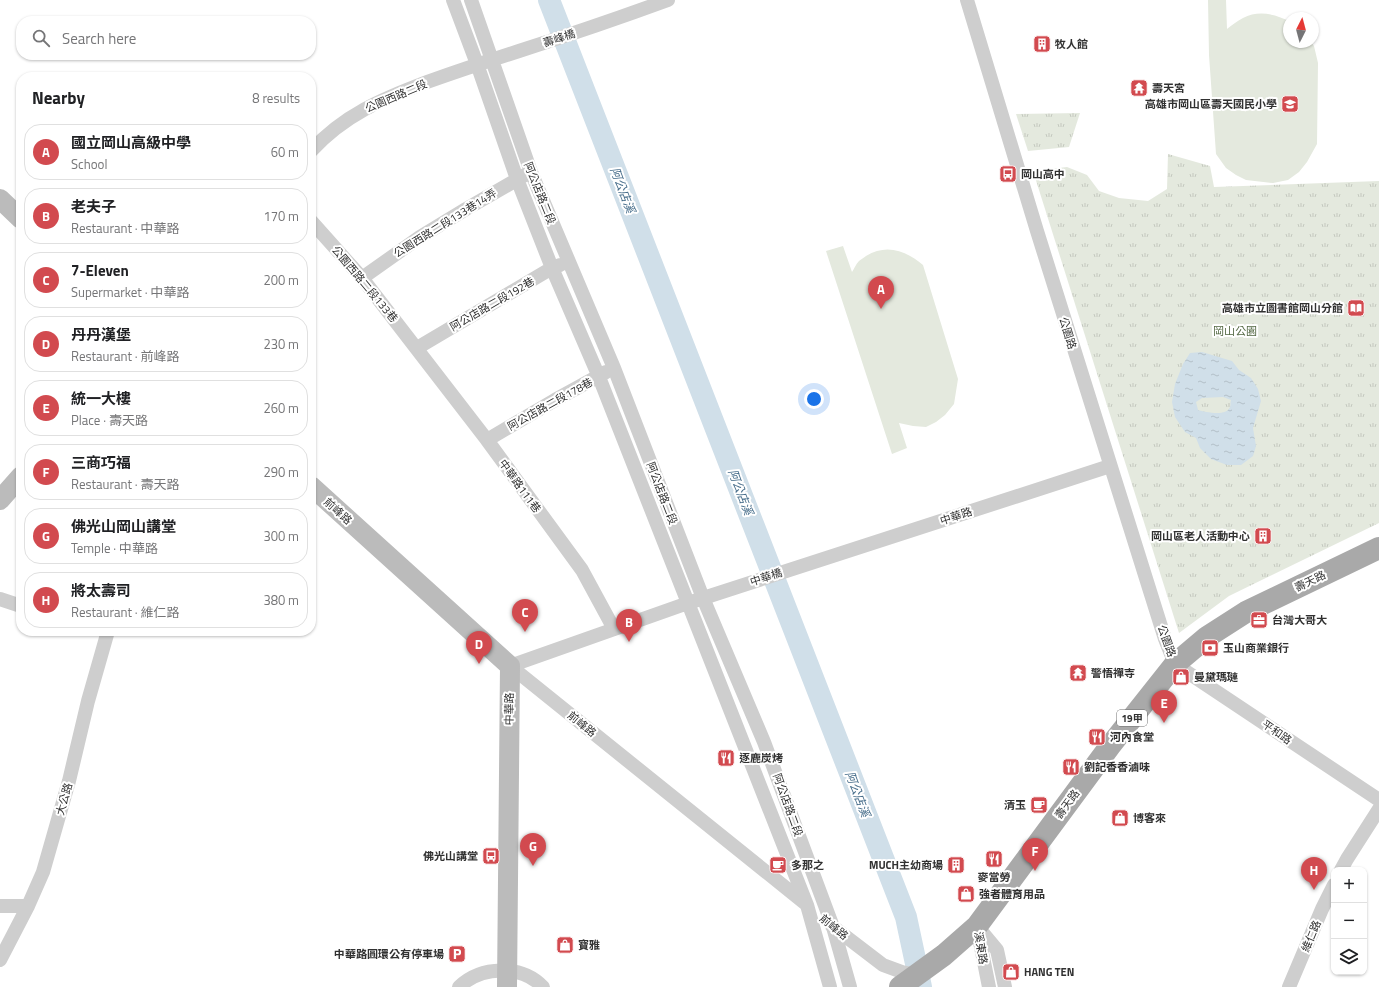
<!DOCTYPE html>
<html lang="en">
<head>
<meta charset="utf-8">
<style>
	:root { --surface:#fff; --page:#f6f6f6; --text:#202124; --muted:#757577; --line:#e0e0e0; --accent:#d24a4f }
	body { margin:0; font-family:"Titillium Web","Noto Sans TC",sans-serif; background:var(--page); color:var(--text) }
	.controls { position:absolute; right:12px; bottom:12px; display:grid; overflow:hidden; border-radius:8px; box-shadow:0 1px 3px #0004 }
	.controls button { width:36px; height:36px; display:grid; place-items:center; padding:0; border:0; border-bottom:1px solid var(--line); background:var(--surface); color:var(--text); font:20px sans-serif }
	.compass { position:absolute; left:1283px; top:12px; width:36px; height:36px; border-radius:50%; background:var(--surface); box-shadow:0 1px 3px #0004; rotate:6deg }
	.you { position:absolute; left:814px; top:399px; width:14px; height:14px; margin:-10px; border:3px solid #fff; border-radius:50%; background:#1a73e8; box-shadow:0 0 0 6px #1a73e833 }
	.badge { display:grid; place-items:center; width:26px; height:26px; border-radius:50%; background:var(--accent); color:#fff; font-size:13px; font-weight:700 }
	.pin { position:absolute; translate:-50% -33px; filter:drop-shadow(0 1px 2px #0008) }
	.pin::after { content:''; position:absolute; top:21px; width:14px; height:12px; background:inherit; clip-path:polygon(0 0,100% 0,50% 100%) }
	.list { margin:0; padding:0; list-style:none }
	h2 { display:flex; justify-content:space-between; align-items:center; height:52px; margin:0; padding:0 16px; font-size:17px }
	h2 small { font-size:13px; font-weight:400; color:var(--muted) }
	.list li { display:grid; grid-template-columns:26px 1fr auto; gap:12px; align-items:center; box-sizing:border-box; height:56px; margin:0 8px 8px; padding:0 8px; border:1px solid var(--line); border-radius:16px }
	.list b { display:block; font-size:15px; white-space:nowrap }
	.list p { margin:0; font-size:13px; white-space:nowrap; color:var(--muted) }
	.list em { font-size:13px; font-style:normal; color:var(--muted) }
	.icon { flex:none; width:22px; height:22px; fill:none; stroke:currentColor; stroke-width:2; stroke-linecap:round; stroke-linejoin:round }
	.map { position:relative; flex:none; width:1379px; height:987px; overflow:hidden }
	.search { position:absolute; background:var(--surface); box-shadow:0 1px 3px #0004; left:16px; top:16px; width:300px; height:44px; display:flex; align-items:center; gap:10px; box-sizing:border-box; padding:0 14px; border-radius:16px; color:var(--muted); font-size:15px }
	.panel { position:absolute; background:var(--surface); box-shadow:0 1px 3px #0004; left:16px; top:72px; width:300px; height:564px; border-radius:16px }
	.map>svg:first-child { display:block }
</style>
</head>
<body>
<div class="map">
<svg width="1379" height="987" viewBox="0 0 1379 987">
	<defs>
		<pattern id="park-tufts" width="24" height="20" patternUnits="userSpaceOnUse"><rect width="24" height="20" fill="#e4e9de"/><path d="M3 7l-1-3M5 7V3M7 7l1-3M15 17l-1-3M17 17v-4M19 17l1-3" fill="none" stroke="#c4c8bf"/></pattern>
		<pattern id="water-ripples" width="26" height="14" patternUnits="userSpaceOnUse"><rect width="26" height="14" fill="#d0dfe9"/><path d="M2 4q2-2 4 0t4 0M15 11q2-2 4 0t4 0" fill="none" stroke="#b3c0c8"/></pattern>
	</defs>
	<rect width="100%" height="100%" fill="#fff"/>
	<path fill="#e4e9de" d="M1208,0H1226L1227,29C1232,25 1237,21 1243,18C1258,10 1275,14 1289,21V42H1311L1314,46L1318,63L1317,144L1307,162L1299,172L1288,180L1273,183L1246,180L1236,175L1226,168L1216,154L1209,55Z
		M843,246L852,272C854,269 856,264 859,261C861,259 864,258 866,256C887,243 906,251 923,265L958,379L954,404L945,415L936,422L926,427L913,426L899,423L907,448L892,454L826,251Z"/>
	<path fill="url(#park-tufts)" d="M1080,113L1069,147L1028,151L1016,114Z
		M1168,154L1210,166L1214,187L1379,181V523L1229,596L1179,633L1033,171L1067,167L1087,175L1099,191L1119,198L1148,201L1167,189Z"/>
	<path fill="url(#water-ripples)" fill-rule="evenodd" d="M1202,352L1232,361L1239,370L1251,378L1258,389L1261,401L1253,428L1256,446L1253,456L1241,465H1227L1211,459L1200,448L1196,438L1185,432L1175,417L1172,402L1175,384L1183,364L1190,353ZM1223,397L1231,400C1230,403 1231,405 1230,407C1226,417 1206,412 1198,410L1196,402L1202,398Z"/>
	<g fill="none" stroke-linecap="round" stroke-linejoin="round">
		<path stroke="#d0dfe9" stroke-width="22" d="M549,0L906,917L921,987"/>
		<path stroke="#cecece" stroke-width="14" d="M453,0L477,64L517,179L552,268L599,377L807,905L830,987
			M471,0L531,172L614,368L703,598L764,742L833,927L850,987
			M967,0L1037,231L1165,639L1175,664L1379,800
			M311,151C344,115 382,99 427,82C458,71 488,61 519,51C569,35 619,18 668,0
			M311,221L362,278L487,440L582,570L614,629
			M362,278L420,237L466,209L525,175
			M417,348L552,268L560,265
			M487,440L555,400L606,372
			M0,599L21,606
			M510,666L688,603L1110,466
			M510,666L806,904
			M1341,870L1347,859L1379,809
			M0,906H28
			M832,926L883,965L902,972L917,975
			M977,926L997,950L1005,987
			M977,927L989,987
			M0,960L28,906L43,872L69,781L88,701L108,631
			M459,987C481,966 521,964 543,987
			M1289,987L1322,909L1334,885"/>
		<path stroke="#bbb" stroke-width="20" d="M0,199L21,219
			M311,486L510,666L507,987
			M0,500L21,476"/>
		<path stroke="#a9a9a9" stroke-width="22" d="M900,987L944,955L977,926L1110,746L1175,664L1207,637L1246,612L1379,548"/>
	</g>
	<defs>
		<symbol id="building-square" viewBox="-11 -11 22 22"><rect x="-9" y="-9" width="18" height="18" rx="4" fill="#d24a4f" stroke="#fff"/><path d="M-4-6H4V6H1V3H-1V6H-4ZM-2.5-4.3h1.7v1.8h-1.7ZM.8-4.3h1.7v1.8H.8ZM-2.5-1h1.7V.8h-1.7ZM.8-1h1.7V.8H.8Z" fill="#fff"/></symbol>
		<symbol id="temple-square" viewBox="-11 -11 22 22"><rect x="-9" y="-9" width="18" height="18" rx="4" fill="#d24a4f" stroke="#fff"/><path d="M0-6L5-2H3V0L6.5 2.5H4V6H1.5V3h-3V6H-4V2.5H-6.5L-3 0V-2H-5Z" fill="#fff"/></symbol>
		<symbol id="school-square" viewBox="-11 -11 22 22"><rect x="-9" y="-9" width="18" height="18" rx="4" fill="#d24a4f" stroke="#fff"/><path d="M0-5L7-2L0 1L-7-2ZM-4 1L0 2.5L4 1V4Q0 6-4 4Z" fill="#fff"/></symbol>
		<symbol id="bus-square" viewBox="-11 -11 22 22"><rect x="-9" y="-9" width="18" height="18" rx="4" fill="#d24a4f" stroke="#fff"/><path d="M-5-6H5V4H4V6H2V4H-2V6H-4V4H-5ZM-3.5-4V0h7V-4ZM-3.5 1.2v1.5H-2V1.2ZM2 1.2v1.5H3.5V1.2Z" fill="#fff"/></symbol>
		<symbol id="library-square" viewBox="-11 -11 22 22"><rect x="-9" y="-9" width="18" height="18" rx="4" fill="#d24a4f" stroke="#fff"/><path d="M-6-4Q-3-5.5-.7-3.5V5Q-3 3-6 4ZM6-4Q3-5.5 .7-3.5V5Q3 3 6 4Z" fill="#fff"/></symbol>
		<symbol id="office-square" viewBox="-11 -11 22 22"><rect x="-9" y="-9" width="18" height="18" rx="4" fill="#d24a4f" stroke="#fff"/><path d="M-6-3h4V-5.5h4V-3h4V5H-6ZM-1-4.5V-3h2v-1.5ZM-6 0V1H6V0Z" fill="#fff"/></symbol>
		<symbol id="bank-square" viewBox="-11 -11 22 22"><rect x="-9" y="-9" width="18" height="18" rx="4" fill="#d24a4f" stroke="#fff"/><path d="M-6-4H6V4H-6ZM0-2.3a2.3 2.3 0 1 0 0 4.6a2.3 2.3 0 1 0 0-4.6Z" fill="#fff"/></symbol>
		<symbol id="shop-square" viewBox="-11 -11 22 22"><rect x="-9" y="-9" width="18" height="18" rx="4" fill="#d24a4f" stroke="#fff"/><path d="M-5-2.5h2.3a2.7 3.5 0 0 1 5.4 0H5L5.5 6h-11ZM-1.5-2.5h3a1.5 2.3 0 0 0-3 0Z" fill="#fff"/></symbol>
		<symbol id="restaurant-square" viewBox="-11 -11 22 22"><rect x="-9" y="-9" width="18" height="18" rx="4" fill="#d24a4f" stroke="#fff"/><path d="M-5-6h1v4h1v-4h1v4h1v-4h1v5L-1.5 .5V6h-2V.5L-5-1ZM5-6V6H3V1.5H1.5Q1.5-4 5-6Z" fill="#fff"/></symbol>
		<symbol id="cafe-square" viewBox="-11 -11 22 22"><rect x="-9" y="-9" width="18" height="18" rx="4" fill="#d24a4f" stroke="#fff"/><path d="M-5.5-4.5H6V0H3Q3 3.5 0 3.5H-2.5Q-5.5 3.5-5.5 0ZM3-3.2v2h1.7v-2ZM-6 4.5H4V6H-6Z" fill="#fff"/></symbol>
		<symbol id="parking-square" viewBox="-11 -11 22 22"><rect x="-9" y="-9" width="18" height="18" rx="4" fill="#d24a4f" stroke="#fff"/><path d="M-3.5-5.5H1a3.5 3.5 0 0 1 0 7H-1V5.5H-3.5ZM-1-3.4V-.6H.8a1.4 1.4 0 0 0 0-2.8Z" fill="#fff"/></symbol>
	</defs>
	<g fill-rule="evenodd">
		<use href="#building-square" x="1032" y="34" width="20" height="20"/>
		<use href="#temple-square" x="1129" y="78" width="20" height="20"/>
		<use href="#school-square" x="1280" y="94" width="20" height="20"/>
		<use href="#bus-square" x="998" y="164" width="20" height="20"/>
		<use href="#library-square" x="1346" y="298" width="20" height="20"/>
		<use href="#building-square" x="1253" y="526" width="20" height="20"/>
		<use href="#office-square" x="1249" y="610" width="20" height="20"/>
		<use href="#bank-square" x="1200" y="638" width="20" height="20"/>
		<use href="#temple-square" x="1068" y="663" width="20" height="20"/>
		<use href="#shop-square" x="1171" y="667" width="20" height="20"/>
		<use href="#restaurant-square" x="1087" y="727" width="20" height="20"/>
		<use href="#restaurant-square" x="716" y="748" width="20" height="20"/>
		<use href="#restaurant-square" x="1061" y="757" width="20" height="20"/>
		<use href="#cafe-square" x="1029" y="795" width="20" height="20"/>
		<use href="#shop-square" x="1110" y="808" width="20" height="20"/>
		<use href="#bus-square" x="481" y="846" width="20" height="20"/>
		<use href="#restaurant-square" x="984" y="849" width="20" height="20"/>
		<use href="#cafe-square" x="768" y="855" width="20" height="20"/>
		<use href="#building-square" x="946" y="855" width="20" height="20"/>
		<use href="#shop-square" x="956" y="884" width="20" height="20"/>
		<use href="#shop-square" x="555" y="935" width="20" height="20"/>
		<use href="#parking-square" x="447" y="944" width="20" height="20"/>
		<use href="#shop-square" x="1001" y="962" width="20" height="20"/>
	</g>
	<g text-anchor="middle" dominant-baseline="central" stroke-width="4" stroke-linejoin="round" paint-order="stroke">
		<rect fill="#fff" stroke="#6f6f6f" stroke-width="1" x="1117" y="710" width="30" height="16" rx="3"/>
		<g font-size="10" font-weight="bold" fill="#313131">
			<text x="1132" y="718">19甲</text>
		</g>
		<g font-size="11" fill="#313131" stroke="#fff">
			<text transform="translate(559 38) rotate(-18)">壽峰橋</text>
			<text transform="translate(396 96) rotate(-23)">公園西路二段</text>
			<text transform="translate(540 193) rotate(68)">阿公店路二段</text>
			<text transform="translate(445 223) rotate(-32)">公園西路二段133巷14弄</text>
			<text transform="translate(365 284) rotate(50)">公園西路二段133巷</text>
			<text transform="translate(492 304) rotate(-30)">阿公店路二段192巷</text>
			<text transform="translate(1068 333) rotate(73)">公園路</text>
			<text transform="translate(550 404) rotate(-29)">阿公店路二段178巷</text>
			<text transform="translate(520 486) rotate(54)">中華路111巷</text>
			<text transform="translate(662 493) rotate(69)">阿公店路二段</text>
			<text transform="translate(338 511) rotate(42)">前峰路</text>
			<text transform="translate(956 516) rotate(-18)">中華路</text>
			<text transform="translate(766 577) rotate(-18)">中華橋</text>
			<text transform="translate(1310 581) rotate(-26)">壽天路</text>
			<text transform="translate(1167 641) rotate(70)">公園路</text>
			<text transform="translate(509 709) rotate(-89)">中華路</text>
			<text transform="translate(582 724) rotate(39)">前峰路</text>
			<text transform="translate(1277 732) rotate(34)">平和路</text>
			<text transform="translate(64 799) rotate(-74)">大公路</text>
			<text transform="translate(1067 804) rotate(-54)">壽天路</text>
			<text transform="translate(788 805) rotate(70)">阿公店路二段</text>
			<text transform="translate(834 927) rotate(39)">前峰路</text>
			<text transform="translate(1311 936) rotate(-67)">維仁路</text>
			<text transform="translate(981 948) rotate(81)">溪東路</text>
		</g>
		<g font-size="11" font-weight="bold" fill="#313131" stroke="#fff" text-anchor="start">
			<text x="1055" y="44">牧人館</text>
			<text x="1152" y="88">壽天宮</text>
			<text x="1277" y="104" text-anchor="end">高雄市岡山區壽天國民小學</text>
			<text x="1021" y="174">岡山高中</text>
			<text x="1343" y="308" text-anchor="end">高雄市立圖書館岡山分館</text>
			<text x="1250" y="536" text-anchor="end">岡山區老人活動中心</text>
			<text x="1272" y="620">台灣大哥大</text>
			<text x="1223" y="648">玉山商業銀行</text>
			<text x="1091" y="673">警悟禪寺</text>
			<text x="1194" y="677">曼黛瑪璉</text>
			<text x="1110" y="737">河內食堂</text>
			<text x="739" y="758">逐鹿炭烤</text>
			<text x="1084" y="767">劉記香香滷味</text>
			<text x="1026" y="805" text-anchor="end">清玉</text>
			<text x="1133" y="818">博客來</text>
			<text x="478" y="856" text-anchor="end">佛光山講堂</text>
			<text x="791" y="865">多那之</text>
			<text x="943" y="865" text-anchor="end">MUCH主幼商場</text>
			<text x="994" y="877" text-anchor="middle">麥當勞</text>
			<text x="979" y="894">強者體育用品</text>
			<text x="578" y="945">寶雅</text>
			<text x="444" y="954" text-anchor="end">中華路圓環公有停車場</text>
			<text x="1024" y="972">HANG TEN</text>
		</g>
		<g font-size="11" fill="#536843" stroke="#fff">
			<text x="1235" y="331">岡山公園</text>
		</g>
		<g font-size="12" font-style="italic" fill="#486e8b" stroke="#fff">
			<text transform="translate(623 190) rotate(69)">阿公店溪</text>
			<text transform="translate(741 492) rotate(69)">阿公店溪</text>
			<text transform="translate(858 794) rotate(69)">阿公店溪</text>
		</g>
	</g>
</svg>
<div class="controls">
<button>+</button>
<button>−</button>
<button><svg class="icon" aria-label="layers" viewBox="0 0 24 24"><path d="M12 4l9 5-9 5-9-5zM3 14l9 5 9-5"/></svg></button>
</div>
<svg class="compass" viewBox="-18 -18 36 36"><path d="M0-13l5 13h-10z" fill="#e53935"/><path d="M0 13l5-13h-10z" fill="#757577"/></svg>
<div class="you"></div>
<div class="pin badge" style="left:881px;top:309px">A</div>
<div class="pin badge" style="left:629px;top:642px">B</div>
<div class="pin badge" style="left:525px;top:632px">C</div>
<div class="pin badge" style="left:479px;top:664px">D</div>
<div class="pin badge" style="left:1164px;top:723px">E</div>
<div class="pin badge" style="left:1035px;top:871px">F</div>
<div class="pin badge" style="left:533px;top:866px">G</div>
<div class="pin badge" style="left:1314px;top:890px">H</div>
<div class="search"><svg class="icon" aria-label="search" viewBox="0 0 24 24"><circle cx="10" cy="10" r="6"/><path d="M15 15l6 6"/></svg>Search here</div>
<section class="panel">
<h2>Nearby<small>8 results</small></h2>
<ul class="list">
<li><span class="badge">A</span><div><b>國立岡山高級中學</b><p>School</p></div><em>60 m</em></li>
<li><span class="badge">B</span><div><b>老夫子</b><p>Restaurant · 中華路</p></div><em>170 m</em></li>
<li><span class="badge">C</span><div><b>7-Eleven</b><p>Supermarket · 中華路</p></div><em>200 m</em></li>
<li><span class="badge">D</span><div><b>丹丹漢堡</b><p>Restaurant · 前峰路</p></div><em>230 m</em></li>
<li><span class="badge">E</span><div><b>統一大樓</b><p>Place · 壽天路</p></div><em>260 m</em></li>
<li><span class="badge">F</span><div><b>三商巧福</b><p>Restaurant · 壽天路</p></div><em>290 m</em></li>
<li><span class="badge">G</span><div><b>佛光山岡山講堂</b><p>Temple · 中華路</p></div><em>300 m</em></li>
<li><span class="badge">H</span><div><b>將太壽司</b><p>Restaurant · 維仁路</p></div><em>380 m</em></li>
</ul>
</section>
</div>
</body>
</html>
